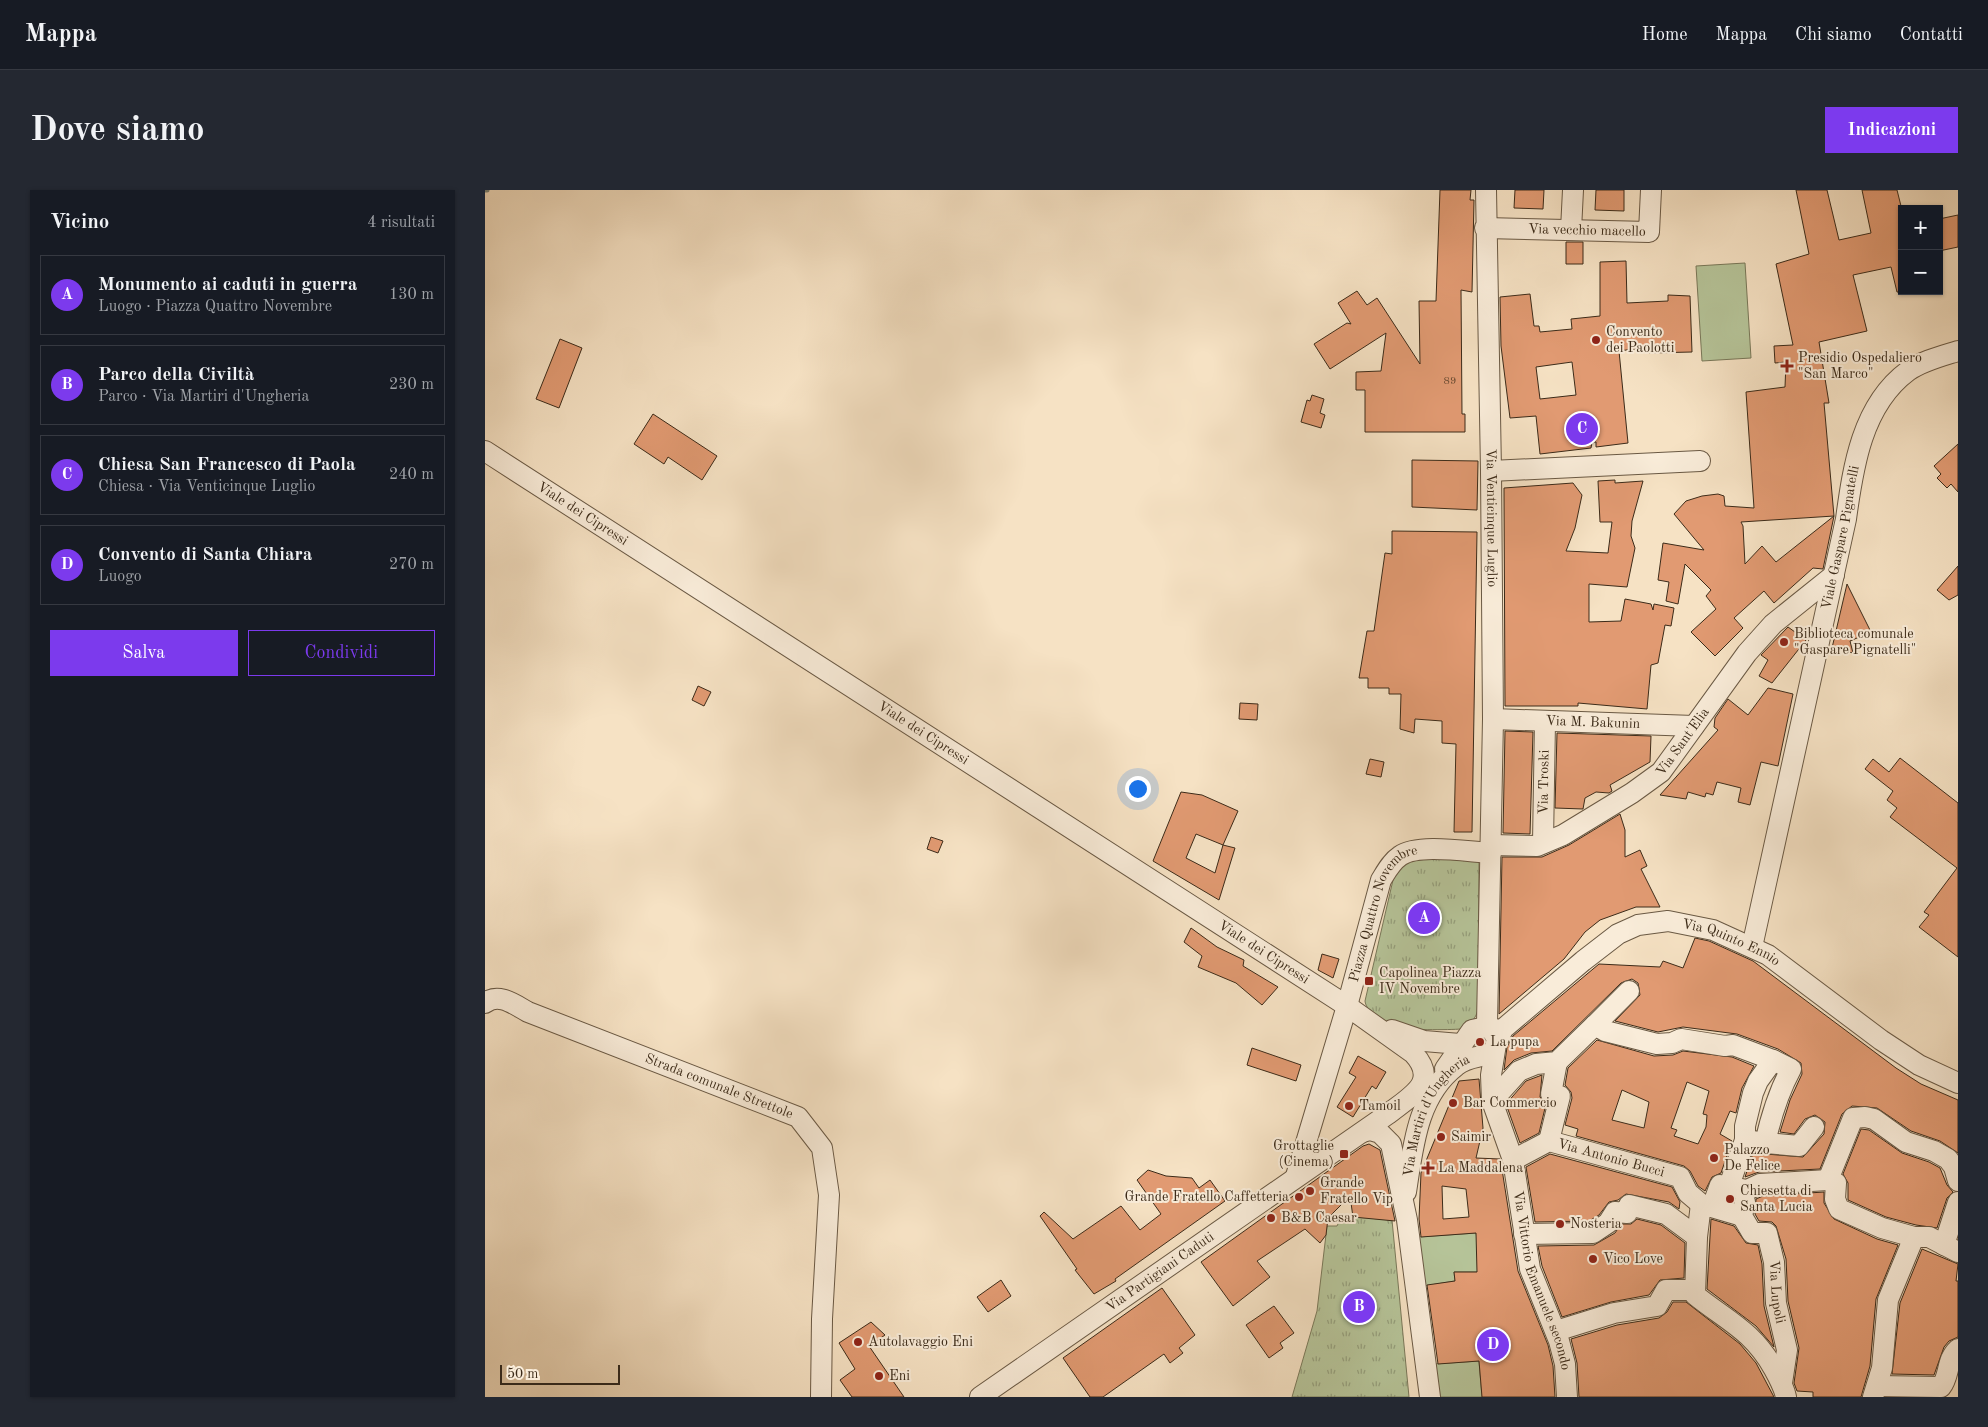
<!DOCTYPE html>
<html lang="it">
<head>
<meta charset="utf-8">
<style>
	:root { --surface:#171b24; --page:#242831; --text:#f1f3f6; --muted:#9ea1a6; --line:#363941; --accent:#7c3aed }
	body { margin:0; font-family:"Old Standard TT",serif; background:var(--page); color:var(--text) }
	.controls { position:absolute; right:15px; top:15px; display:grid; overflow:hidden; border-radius:0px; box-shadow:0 1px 4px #0004 }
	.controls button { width:45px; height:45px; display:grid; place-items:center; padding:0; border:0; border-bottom:1px solid var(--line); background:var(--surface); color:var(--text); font:25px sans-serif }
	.scale { position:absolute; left:15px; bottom:12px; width:120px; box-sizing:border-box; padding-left:5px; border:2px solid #3c2b19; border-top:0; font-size:14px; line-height:18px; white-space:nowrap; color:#3c2b19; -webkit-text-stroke:4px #f9ecd9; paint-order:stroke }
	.you { position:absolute; left:652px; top:598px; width:18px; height:18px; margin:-12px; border:4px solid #fff; border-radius:50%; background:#1a73e8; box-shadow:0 0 0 8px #1a73e833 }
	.badge { display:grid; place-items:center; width:32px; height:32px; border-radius:50%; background:var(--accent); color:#fff; font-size:16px; font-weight:700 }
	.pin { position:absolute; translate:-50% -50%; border:2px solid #fff; box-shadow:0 1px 5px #0006 }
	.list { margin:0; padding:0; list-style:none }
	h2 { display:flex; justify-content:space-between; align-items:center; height:65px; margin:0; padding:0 20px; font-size:21px }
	h2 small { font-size:16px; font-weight:400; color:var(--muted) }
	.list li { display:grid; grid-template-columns:32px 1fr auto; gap:15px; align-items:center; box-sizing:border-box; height:80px; margin:0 10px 10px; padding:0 10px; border:1px solid var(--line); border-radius:0px }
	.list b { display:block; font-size:19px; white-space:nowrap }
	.list p { margin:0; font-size:16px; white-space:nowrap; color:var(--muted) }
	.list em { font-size:16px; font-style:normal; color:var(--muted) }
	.actions { display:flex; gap:10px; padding:15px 20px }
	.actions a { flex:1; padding:11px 0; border:1px solid var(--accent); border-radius:0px; text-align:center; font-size:18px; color:var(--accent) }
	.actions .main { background:var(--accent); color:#fff }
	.map { position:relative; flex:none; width:1473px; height:1207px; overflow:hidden; border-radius:0px }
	header { display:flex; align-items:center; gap:30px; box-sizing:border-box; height:70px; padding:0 25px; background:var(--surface); border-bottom:1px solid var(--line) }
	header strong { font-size:24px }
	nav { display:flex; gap:28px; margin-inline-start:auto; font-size:18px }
	.intro { display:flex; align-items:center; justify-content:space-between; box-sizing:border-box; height:120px; padding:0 30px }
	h1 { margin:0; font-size:35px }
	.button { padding:12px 22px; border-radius:0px; background:var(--accent); color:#fff; font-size:18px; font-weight:700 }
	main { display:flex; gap:30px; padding:0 30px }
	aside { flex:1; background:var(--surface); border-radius:0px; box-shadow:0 1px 4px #0004 }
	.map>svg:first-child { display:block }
</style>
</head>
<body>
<header>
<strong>Mappa</strong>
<nav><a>Home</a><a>Mappa</a><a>Chi siamo</a><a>Contatti</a></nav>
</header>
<div class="intro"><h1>Dove siamo</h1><a class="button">Indicazioni</a></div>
<main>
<aside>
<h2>Vicino<small>4 risultati</small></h2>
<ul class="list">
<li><span class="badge">A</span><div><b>Monumento ai caduti in guerra</b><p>Luogo · Piazza Quattro Novembre</p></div><em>130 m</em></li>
<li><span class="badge">B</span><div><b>Parco della Civiltà</b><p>Parco · Via Martiri d'Ungheria</p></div><em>230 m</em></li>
<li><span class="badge">C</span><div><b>Chiesa San Francesco di Paola</b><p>Chiesa · Via Venticinque Luglio</p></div><em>240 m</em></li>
<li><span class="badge">D</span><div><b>Convento di Santa Chiara</b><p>Luogo</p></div><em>270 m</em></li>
</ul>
<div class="actions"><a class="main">Salva</a><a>Condividi</a></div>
</aside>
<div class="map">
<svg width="1473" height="1207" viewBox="0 0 1473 1207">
	<defs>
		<pattern id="park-tufts" width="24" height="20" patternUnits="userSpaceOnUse" patternTransform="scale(1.25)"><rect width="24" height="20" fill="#b6c499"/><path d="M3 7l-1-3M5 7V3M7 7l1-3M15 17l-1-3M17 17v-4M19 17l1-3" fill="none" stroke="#959f7c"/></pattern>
	</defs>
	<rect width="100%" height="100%" fill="#f6e2c4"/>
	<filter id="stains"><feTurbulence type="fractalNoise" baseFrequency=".004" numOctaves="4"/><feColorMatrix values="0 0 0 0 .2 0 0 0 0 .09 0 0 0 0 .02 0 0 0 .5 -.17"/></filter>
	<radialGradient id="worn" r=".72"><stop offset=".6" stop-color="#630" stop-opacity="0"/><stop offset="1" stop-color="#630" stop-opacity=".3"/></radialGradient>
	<path fill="url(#park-tufts)" stroke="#797859" d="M938,668L994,671L993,820C991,828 984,837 975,839C968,840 916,840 910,838C899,834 881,822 880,811L908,690C914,676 923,670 938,668Z
		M857,1026L907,1030L924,1207H807L832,1121L842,1036H852Z"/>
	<path fill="#b6c499" stroke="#797859" d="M1260,73L1266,168L1217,171L1211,76Z
		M991,1043L998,1082H969L970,1091L939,1096L933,1047Z
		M994,1171L997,1207H953L949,1174Z"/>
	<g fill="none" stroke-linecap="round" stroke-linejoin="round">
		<path stroke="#77837a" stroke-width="5" d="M0,0H2"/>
	</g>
	<path fill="#e19a72" stroke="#3c2b19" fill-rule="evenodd" d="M955,0H986L985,10H989L987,102L976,100L977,224H980V242H880V200H871V182L896,181L901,143L845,179L829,154L862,133L866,134L853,113L872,101L882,115L892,108L935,174L934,111H951Z
		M1030,0H1059L1058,19L1029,18Z
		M1111,0H1139V21L1110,20Z
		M1311,0H1342L1354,50L1386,43L1377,0H1412L1417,20V102H1412L1406,77L1368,85L1382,141L1334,152L1344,213H1339L1349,326L1256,332L1258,336L1260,374L1277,356L1291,372L1349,326L1338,379L1328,378L1289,413L1279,401L1249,428L1258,438L1230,466L1206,442L1231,419L1221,406L1226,400L1200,374L1193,414L1181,411L1184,392L1173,390L1178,353L1219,360L1189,324L1201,311L1217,306L1233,304L1239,306L1240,316L1269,318L1261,202L1300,197L1301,172L1290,173L1289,156L1308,155L1291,74L1324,64Z
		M1473,25V57L1454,61V29Z
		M1081,52H1098V74H1081Z
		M1141,71L1142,113L1183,111V105L1205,106L1207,162L1164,163V157L1134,161L1143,253L1111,257V252H1107L1106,258L1055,264L1051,226L1025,228L1016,156L1015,107L1045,104L1049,136H1054L1055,142L1087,139L1086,129L1115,126V72ZM1087,172L1091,205L1055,209L1051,177Z
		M75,149L97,158L74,218L51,209Z
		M827,205L839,209L835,223L840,225L836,238L816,232L822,210L825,211Z
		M168,224L232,266L217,290L183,267L179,274L149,254Z
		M1473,254V302L1466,294L1462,298L1452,288L1456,284L1449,276Z
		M927,270L993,271L992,320L927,317Z
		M1130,290V293L1158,291L1147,331L1146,346L1150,358L1142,397L1104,394V432L1136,431L1140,409L1166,414L1168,420L1169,414L1189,418L1186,436L1180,435L1173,473L1166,475L1162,519L1093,513V516H1020L1019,298L1088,293L1097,305L1090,338L1081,361L1123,363L1127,332H1115L1113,291Z
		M907,341L992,342L987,642H969L971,554L957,553V531L930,529L929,543L915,539L916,504H904V498H883V488H874L882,441H889L900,363L907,364Z
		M1473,376V405L1464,410L1452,400Z
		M1362,394L1386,442L1365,451L1368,463L1347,458Z
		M1303,437L1321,450L1287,493L1274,486L1283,470L1276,465Z
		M213,496L226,502L219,516L207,510Z
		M1283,498L1308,504L1293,576L1276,572L1265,615L1253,612L1256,598L1232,592L1228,605L1221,603L1220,607L1203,602L1201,609L1175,605L1233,540L1229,537L1230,528L1243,509L1263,525Z
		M755,513L773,514L772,530L754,529Z
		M1020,541L1048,542L1045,644L1018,643Z
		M1072,543L1166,546L1165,572L1125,595L1127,601L1124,603L1111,602L1100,608L1098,619L1070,618Z
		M1415,568L1473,613V767L1434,737L1444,725L1439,722L1472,678L1405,627L1412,618L1402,610L1408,601L1380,579L1388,569L1404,582Z
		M885,569L899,572L896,587L881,584Z
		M696,602L717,605L753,621L738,655L750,658L734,710L668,671ZM711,644L738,655L730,683L701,668Z
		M1135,624L1140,640V667L1155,660L1162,676L1156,679L1175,717H1151L1115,730L1100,742L1079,769L1014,824L1017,667H1057L1084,655Z
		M446,647L458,651L453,663L442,659Z
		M706,738L732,757L759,770L758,776L793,797L777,815L751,793L713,777L717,766L699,752Z
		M1210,748L1224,751L1268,771L1411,878L1436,894L1473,910V963L1455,951L1426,941L1392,918L1367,916L1357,924L1335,979L1274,982L1260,987L1268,963L1318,967L1339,944L1340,932L1330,925L1320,929L1309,944L1295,942L1305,910L1317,884L1316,873L1293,859L1252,844L1198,837L1173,842L1130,831L1155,805L1153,793L1147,789L1136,793L1067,861L1046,863L1029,870L1019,880L1022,857L1028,846L1114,774L1175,777L1178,771L1198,778Z
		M837,764L854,769L848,788L833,780Z
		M1112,850L1169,866L1188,865L1198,861L1247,867L1269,876L1257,898L1251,923L1245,921L1235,944L1247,951L1236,983L1227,987L1220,1001L1213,996L1205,981L1199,976L1091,946L1093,939L1080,935L1087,908L1086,902L1080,895L1083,878ZM1202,892L1224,901L1218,924L1222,925L1221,937L1213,954L1189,946L1192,940L1186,938ZM1137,900L1164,912L1159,938L1127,930Z
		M767,858L816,875L811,891L762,875Z
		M873,866L901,882L891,899L887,896L868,927L852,917L871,887L864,883Z
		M1057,885L1055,907L1061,914L1054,943L1035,953L1021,914L1041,891Z
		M994,889L998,938L991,968L1015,969L1016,973L1033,1081L1063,1155L1068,1176L1070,1207H997L994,1171L953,1174L942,1095L970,1091L969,1082H992L991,1043L936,1047L934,1029L936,983L974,891ZM957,996L981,999L984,1027L958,1029Z
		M1376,939L1384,940L1417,963L1444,972L1455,978L1462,995L1468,1002L1462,1008L1452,1038L1431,1035L1401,1027L1363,1010V993L1358,984Z
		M884,954L895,960L910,1031L868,1027L865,1006L843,1028L841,1045L835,1053L820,1039L772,1071L785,1087L748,1116L716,1072L878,956Z
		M1065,964L1187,997L1195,1012L1194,1019L1184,1012L1141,1004L1133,1010L1124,1012L1114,1025L1104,1031L1050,1032L1041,977Z
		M663,980L681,986L707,988L714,998L725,990L740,1011L630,1089L631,1091L609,1104L590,1080L592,1079L555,1026L559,1022L588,1049L636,1016L655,1040L676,1024L652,990Z
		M1339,1002V1013L1349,1029L1392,1049L1413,1055L1391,1109L1385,1176L1376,1207H1328V1202L1312,1201L1309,1193L1314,1158L1303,1111L1301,1069L1291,1036L1287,1032L1274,1031L1270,1024L1271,1009L1278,1006Z
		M1152,1029L1176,1035L1200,1053L1199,1088L1175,1090L1164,1105L1126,1112L1077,1127L1057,1076L1053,1056L1109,1055L1130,1043L1136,1034H1146Z
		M1226,1029L1249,1036L1261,1053L1273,1055L1277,1074L1279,1116L1289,1157L1271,1136L1222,1099Z
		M1437,1059L1473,1074L1471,1091H1473V1147L1464,1151L1459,1157L1449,1185L1407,1184L1415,1113Z
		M516,1090L526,1106L503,1122L492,1107Z
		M677,1098L710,1145L694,1158L698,1163L685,1173L679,1164L618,1207H605L578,1168Z
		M1188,1112H1201L1255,1154L1271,1173L1289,1207H1094L1092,1173L1086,1149L1132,1135L1174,1128L1182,1122Z
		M789,1116L809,1143L795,1153L798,1158L784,1168L761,1135Z
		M386,1132L400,1145L384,1156L419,1207H367L355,1190L370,1179L354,1153Z"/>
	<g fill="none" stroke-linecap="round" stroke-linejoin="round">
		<defs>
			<g id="minor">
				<path id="s1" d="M1001,0L1006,281L1008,529L1002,834L1012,848L1006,885L1007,911L1028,970L1045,1079L1074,1151L1080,1174L1082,1207"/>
				<path id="s2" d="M1000,38L1164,42L1166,0"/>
				<path d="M1086,40L1088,0"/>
				<path id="s3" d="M0,261L862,816L928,863C955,892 926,906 903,924L495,1207"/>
				<path d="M1006,281L1215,271"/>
				<path id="s4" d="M1008,529L1209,536"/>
				<path id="s5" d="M1058,653L1060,531"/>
				<path id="s6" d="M1006,655L1052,656L1078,645L1147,603L1176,582L1262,463L1288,434L1349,385"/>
				<path id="s7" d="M1267,757L1361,329C1368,277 1377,215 1423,181C1437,171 1457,166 1473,161"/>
				<path id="s8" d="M0,813C14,802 30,815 43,822L313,927L337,958L344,1005L337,1129L336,1207"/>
				<path d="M1110,835L1144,801"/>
				<path d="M907,840L939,851L975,854"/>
				<path id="s9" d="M1011,854L1018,839L1098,771L1133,744L1153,735L1183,731L1228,740L1283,765L1396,850L1434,875L1473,893"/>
				<path d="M960,879L987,840L1001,837L1014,840"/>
				<path d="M1007,911L1034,881L1051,874L1072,872L1110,835L1120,841L1172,854L1187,853L1196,849L1240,856L1248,855L1288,870L1273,891L1268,903L1260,936V950L1244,996"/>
				<path d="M878,942L885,940L895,943L906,954L922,1030L945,1207"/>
				<path d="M1260,950L1280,953C1286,926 1293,903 1306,879L1288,870"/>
				<path d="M1064,951L1075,906L1066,904L1072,872"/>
				<path d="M1280,953L1314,956L1329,937"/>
				<path id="s10" d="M1028,970L1064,951L1195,987L1203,1003L1216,1014L1257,1026"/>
				<path id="s11" d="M811,986L862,816L896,690C901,682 906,672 915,666C933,653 984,662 1006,663"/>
				<path d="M1343,990L1368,928L1380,927L1389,929L1421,952L1449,961L1463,969L1469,977L1473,991"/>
				<path id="s12" d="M921,1002C928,957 932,906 971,876C985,864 1001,869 1009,860"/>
				<path id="s13" d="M1260,1012L1257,1026L1267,1043H1282L1289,1072L1291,1113L1302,1160L1297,1193"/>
				<path d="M1216,1014L1212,1047L1210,1105C1242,1131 1267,1140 1289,1179C1294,1188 1299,1197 1301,1207"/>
				<path d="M1227,1017L1235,995L1262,1000L1275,994L1343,990L1351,993L1350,1009L1354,1019L1397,1038L1429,1047H1444L1473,1062"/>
				<path d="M1039,1044L1108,1043L1123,1033L1130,1022L1142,1023L1144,1015L1181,1024L1212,1047"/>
				<path d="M1459,1055L1473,1012"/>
				<path d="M1071,1141L1129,1123L1172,1116L1181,1100H1210"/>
				<path d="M1392,1196L1456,1197C1465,1186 1461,1170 1473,1159"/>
				<path d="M1388,1207L1397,1178L1403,1110L1429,1047"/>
			</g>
		</defs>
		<use href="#minor" stroke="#6a5944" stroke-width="22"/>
		<use href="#minor" stroke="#f9ecd9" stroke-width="20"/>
	</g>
	<g fill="#8f2418" stroke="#f9ecd9" stroke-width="2">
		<circle cx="1111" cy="150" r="5"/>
		<path d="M1299.5 168.5h5v5h5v5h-5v5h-5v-5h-5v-5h5z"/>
		<circle cx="1299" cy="452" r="5"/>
		<rect x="879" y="786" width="10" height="10" rx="2.5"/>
		<circle cx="995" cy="852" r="5"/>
		<circle cx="968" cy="913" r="5"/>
		<circle cx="864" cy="916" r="5"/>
		<circle cx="956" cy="947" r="5"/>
		<rect x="854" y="959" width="10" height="10" rx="2.5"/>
		<circle cx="1229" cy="968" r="5"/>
		<path d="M940.5 970.5h5v5h5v5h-5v5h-5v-5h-5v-5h5z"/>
		<circle cx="825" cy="1001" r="5"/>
		<circle cx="814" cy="1007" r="5"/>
		<circle cx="1245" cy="1009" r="5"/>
		<circle cx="786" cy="1028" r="5"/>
		<circle cx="1075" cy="1034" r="5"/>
		<circle cx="1108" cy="1069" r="5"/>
		<circle cx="373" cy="1152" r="5"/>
		<circle cx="394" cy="1186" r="5"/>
	</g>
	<g text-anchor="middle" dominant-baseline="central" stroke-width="4" stroke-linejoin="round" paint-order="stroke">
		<g font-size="11" fill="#65472f">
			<text x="965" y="191">89</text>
		</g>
		<g font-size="14" fill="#3c2b19" stroke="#f9ecd9">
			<text stroke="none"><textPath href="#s2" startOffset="102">Via vecchio macello</textPath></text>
			<text stroke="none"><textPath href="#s3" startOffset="116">Viale dei Cipressi</textPath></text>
			<text stroke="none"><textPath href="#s1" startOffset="328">Via Venticinque Luglio</textPath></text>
			<text stroke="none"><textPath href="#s7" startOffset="419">Viale Gaspare Pignatelli</textPath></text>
			<text stroke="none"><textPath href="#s4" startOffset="100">Via M. Bakunin</textPath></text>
			<text stroke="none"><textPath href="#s3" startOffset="521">Viale dei Cipressi</textPath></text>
			<text stroke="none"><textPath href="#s6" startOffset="228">Via Sant'Elia</textPath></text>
			<text stroke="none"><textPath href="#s5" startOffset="61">Via Troski</textPath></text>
			<text stroke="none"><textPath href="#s11" startOffset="280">Piazza Quattro Novembre</textPath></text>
			<text stroke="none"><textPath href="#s9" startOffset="285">Via Quinto Ennio</textPath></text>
			<text stroke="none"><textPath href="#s3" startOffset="926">Viale dei Cipressi</textPath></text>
			<text stroke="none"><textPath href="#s8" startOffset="252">Strada comunale Strettole</textPath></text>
			<text stroke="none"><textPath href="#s12" startOffset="85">Via Martiri d'Ungheria</textPath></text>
			<text stroke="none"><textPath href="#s10" startOffset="105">Via Antonio Bucci</textPath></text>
			<text transform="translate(675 1082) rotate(-35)">Via Partigiani Caduti</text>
			<text stroke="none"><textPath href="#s1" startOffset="1102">Via Vittorio Emanuele secondo</textPath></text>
			<text stroke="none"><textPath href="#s13" startOffset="109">Via Lupoli</textPath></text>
		</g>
		<g font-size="14" fill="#3c2b19" stroke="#f9ecd9" text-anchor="start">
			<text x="1121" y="142">Convento<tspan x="1121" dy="16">dei Paolotti</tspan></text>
			<text x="1313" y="168">Presidio Ospedaliero<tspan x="1313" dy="16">"San Marco"</tspan></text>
			<text x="1309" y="444">Biblioteca comunale<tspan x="1309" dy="16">"Gaspare Pignatelli"</tspan></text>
			<text x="894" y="783">Capolinea Piazza<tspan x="894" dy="16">IV Novembre</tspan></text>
			<text x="1005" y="852">La pupa</text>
			<text x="978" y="913">Bar Commercio</text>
			<text x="874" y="916">Tamoil</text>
			<text x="966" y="947">Saimir</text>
			<text x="849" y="956" text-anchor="end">Grottaglie<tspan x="849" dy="16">(Cinema)</tspan></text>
			<text x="1239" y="960">Palazzo<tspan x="1239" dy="16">De Felice</tspan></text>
			<text x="953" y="978">La Maddalena</text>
			<text x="835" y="993">Grande<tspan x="835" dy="16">Fratello Vip</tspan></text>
			<text x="1255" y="1001">Chiesetta di<tspan x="1255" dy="16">Santa Lucia</tspan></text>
			<text x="804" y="1007" text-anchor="end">Grande Fratello Caffetteria</text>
			<text x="796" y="1028">B&amp;B Caesar</text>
			<text x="1085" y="1034">Nosteria</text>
			<text x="1118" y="1069">Vico Love</text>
			<text x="383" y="1152">Autolavaggio Eni</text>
			<text x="404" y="1186">Eni</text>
		</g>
	</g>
	<rect width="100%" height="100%" filter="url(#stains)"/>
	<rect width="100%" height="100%" fill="url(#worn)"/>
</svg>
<div class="controls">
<button>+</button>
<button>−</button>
</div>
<div class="scale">50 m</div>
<div class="you"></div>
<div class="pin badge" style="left:939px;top:728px">A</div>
<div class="pin badge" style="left:874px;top:1117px">B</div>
<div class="pin badge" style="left:1097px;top:239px">C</div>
<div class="pin badge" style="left:1008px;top:1155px">D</div>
</div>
</main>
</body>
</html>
